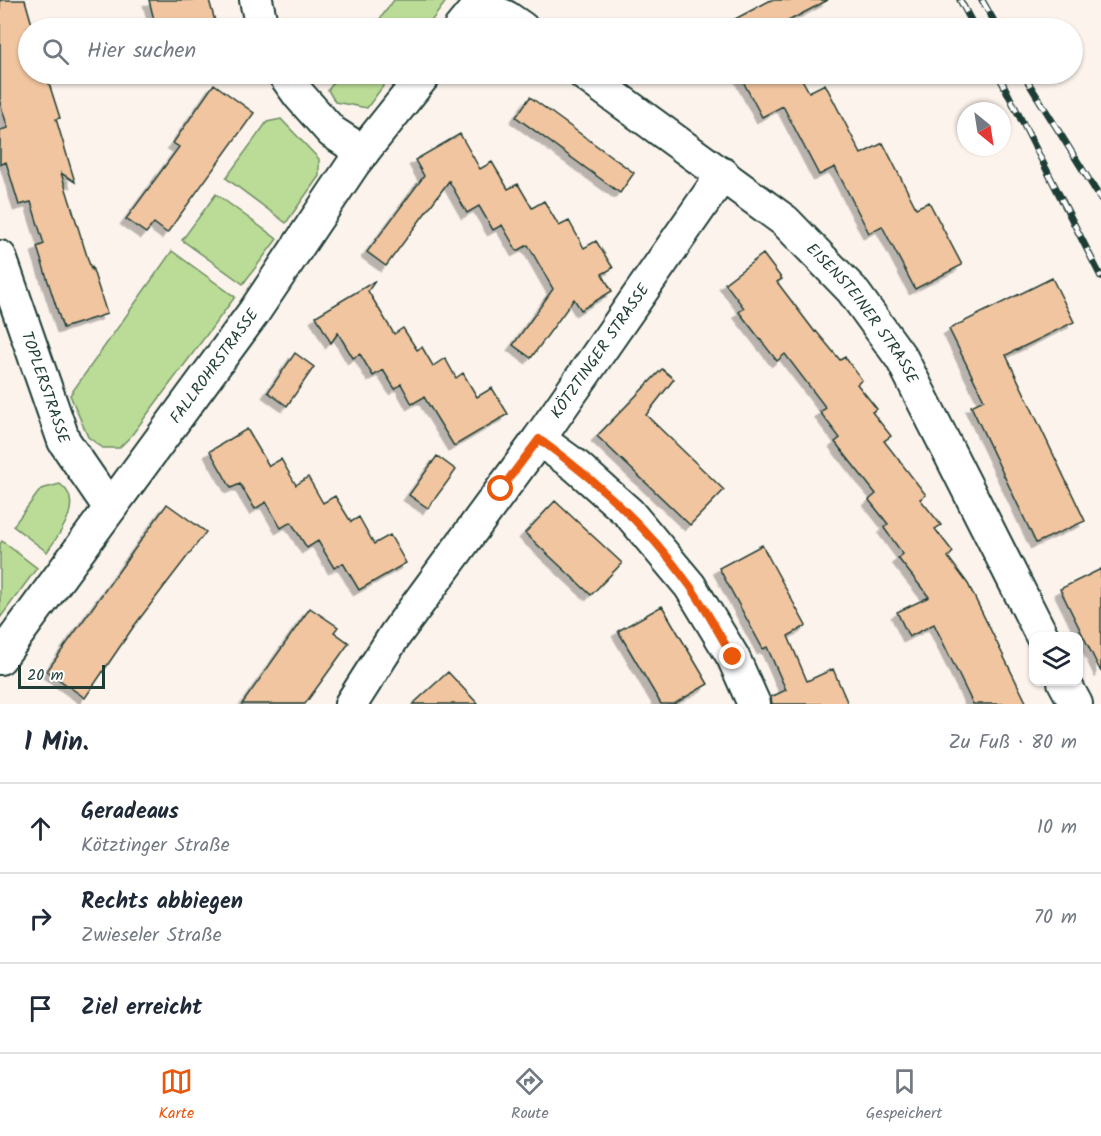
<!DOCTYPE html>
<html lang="de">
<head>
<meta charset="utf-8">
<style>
	:root { --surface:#fff; --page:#f6f6f7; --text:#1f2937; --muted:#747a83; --line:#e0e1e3; --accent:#ea580c }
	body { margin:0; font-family:Kalam,sans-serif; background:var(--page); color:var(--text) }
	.controls { position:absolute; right:18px; bottom:18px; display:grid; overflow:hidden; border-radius:12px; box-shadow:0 2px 4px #0004 }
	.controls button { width:54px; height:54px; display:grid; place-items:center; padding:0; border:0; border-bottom:2px solid var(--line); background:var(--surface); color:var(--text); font:30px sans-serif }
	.compass { position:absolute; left:957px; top:102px; width:54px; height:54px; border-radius:50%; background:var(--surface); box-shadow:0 2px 4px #0004; rotate:150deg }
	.scale { position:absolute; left:18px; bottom:15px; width:87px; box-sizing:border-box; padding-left:6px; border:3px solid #1f3d34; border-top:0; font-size:16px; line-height:21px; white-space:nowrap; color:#1f3d34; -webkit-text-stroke:4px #fff; paint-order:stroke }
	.stop { position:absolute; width:18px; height:18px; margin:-14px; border:4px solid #ea580c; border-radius:50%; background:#fff }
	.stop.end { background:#ea580c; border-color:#fff; box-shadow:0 2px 6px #0008 }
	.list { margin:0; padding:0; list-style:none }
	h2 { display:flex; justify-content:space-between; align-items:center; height:78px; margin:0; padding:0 24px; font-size:26px }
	h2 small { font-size:20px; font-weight:400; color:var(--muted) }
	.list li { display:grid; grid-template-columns:39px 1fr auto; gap:18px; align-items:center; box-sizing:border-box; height:90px; padding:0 24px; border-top:2px solid var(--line) }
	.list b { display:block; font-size:22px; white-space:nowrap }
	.list p { margin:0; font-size:20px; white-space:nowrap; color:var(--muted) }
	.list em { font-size:20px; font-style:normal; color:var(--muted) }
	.icon { flex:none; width:33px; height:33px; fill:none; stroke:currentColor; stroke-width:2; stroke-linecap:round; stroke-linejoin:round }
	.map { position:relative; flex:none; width:1101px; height:704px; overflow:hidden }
	.search { position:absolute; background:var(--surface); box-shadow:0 2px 4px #0004; left:18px; right:18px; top:18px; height:66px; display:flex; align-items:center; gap:15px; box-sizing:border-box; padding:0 21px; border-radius:33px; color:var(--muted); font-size:22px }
	.sheet { height:348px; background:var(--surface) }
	nav { display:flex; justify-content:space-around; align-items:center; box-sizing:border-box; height:84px; border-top:2px solid var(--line); background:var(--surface); font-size:16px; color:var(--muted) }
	nav a { display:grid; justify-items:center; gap:3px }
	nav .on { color:var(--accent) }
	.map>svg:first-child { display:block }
</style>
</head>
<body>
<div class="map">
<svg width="1101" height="704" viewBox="0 0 1101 704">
	<defs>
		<filter id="shadow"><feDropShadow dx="-5.5" dy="5.5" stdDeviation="0" flood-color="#0004"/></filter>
	</defs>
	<rect width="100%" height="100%" fill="#fcf3ec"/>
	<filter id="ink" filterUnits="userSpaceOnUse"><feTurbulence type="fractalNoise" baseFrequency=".0167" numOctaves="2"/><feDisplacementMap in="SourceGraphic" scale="12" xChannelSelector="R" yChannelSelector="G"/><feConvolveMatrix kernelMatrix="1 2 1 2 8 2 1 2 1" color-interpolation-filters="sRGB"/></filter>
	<g filter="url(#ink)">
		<path fill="#bbdc96" stroke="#6d8c65" stroke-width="1.5" d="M394,0H447L426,28H373Z
			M340,74H392L367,108L335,102L328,90Z
			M281,119L319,159V176L286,223L226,178L267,122Z
			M216,194L277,239L243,284L182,240Z
			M172,251L235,297L131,436L119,448H103L88,437L70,395Z
			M60,484C85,502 60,533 47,552L13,526L41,489Z
			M2,541L37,568L0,618V544Z"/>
		<path fill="#f1c5a0" stroke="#1f3d34" stroke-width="1.5" filter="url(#shadow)" d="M0,0H25L33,28H28V74H46L60,118L56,119L75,182L61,173L91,269L92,267L107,314L63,328L37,247L44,244L31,202L19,205L6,162L0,165V130L8,128L0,103Z
			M149,0H209L217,28H156Z
			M771,0H828L775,28H718Z
			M739,74H799L809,92L825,84L861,154L883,143L916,208L929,202L962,265L915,289L882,226L869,233L835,167L819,175L783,106L762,117Z
			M214,84L254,113L167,233L154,223L146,233L126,219L179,147L173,143Z
			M530,97L634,173L620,193L516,117Z
			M460,134L480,169L492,162L508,189L518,184L532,208L544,201L559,226L569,221L584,248L596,241L613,268L602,274L612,291L581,310L574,299L531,358L513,345L553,289L528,245L517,251L502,225L493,230L479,206L467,213L449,181L386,266L367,252L424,176L415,160Z
			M763,254L782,279L777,282L815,332L816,331L840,360L845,357L862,380L857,384L877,409L872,412L891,436L884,441L926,495L920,499L941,525L935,529L953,552L948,557L968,584L1027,704H973L934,624L909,637L897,612L929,597L898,558L903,554L884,528L888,524L869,500L876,494L835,442L840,438L820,412L826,408L785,354L777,361L739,312L744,308L725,283Z
			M1052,278L1074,322L1006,355L1085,521L1036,543L971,406L984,400L949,329Z
			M375,281L368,291L394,334L403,328L417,350L422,347L433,366L445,358L456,378L463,373L477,397L492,388L508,414L454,446L424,397L412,404L401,384L395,389L383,370L373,376L360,354L353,358L338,333L331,343L316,316Z
			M295,353L314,367L287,406L268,392Z
			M662,369L674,379L646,415L724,490L690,525L597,436Z
			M247,429L269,466L281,459L296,485L308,477L323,503L335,496L351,522L359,517L374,544L390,535L406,563L359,590L343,563L334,568L318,541L307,548L291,522L281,528L266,502L255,509L240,484L231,488L210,451Z
			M437,456L456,470L428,508L409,495Z
			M555,501L622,563L591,595L525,533Z
			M167,504L206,532L134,626L85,698L47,671Z
			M762,545L806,626L788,636L807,681L833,669L848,704H772L771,697L786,690L767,647L763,649L719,568Z
			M1101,569V672L1060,589Z
			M662,606L708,684L674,704H661L618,631Z
			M310,608L338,627L334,632L349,643L339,657L305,704H242Z
			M448,672L478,704H413Z"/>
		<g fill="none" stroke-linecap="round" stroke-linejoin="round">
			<defs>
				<g id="minor">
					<path d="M256,0L262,28"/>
					<path d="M460,28L479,5L506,17L522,28"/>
					<path d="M284,74L299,95L332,132L363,152"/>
					<path id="s1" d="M584,74L785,221L852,290L902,359L1042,636"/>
					<path id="s2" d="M0,257L64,441L110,508"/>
					<path d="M539,439L576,466L629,513L690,586L733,657L754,704"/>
					<path id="s3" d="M0,658L254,312L354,163L425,74"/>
					<path d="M1064,682L1076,704"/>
					<path id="s4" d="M351,704L395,635L539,439L723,174"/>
				</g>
			</defs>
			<use href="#minor" stroke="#1f3d34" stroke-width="36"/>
			<use href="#minor" stroke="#fff" stroke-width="32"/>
			<defs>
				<path id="rail" d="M960,0L975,28
					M982,0L998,28
					M998,74L1101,277
					M1023,74L1101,199"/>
			</defs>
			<use href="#rail" stroke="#1f3d34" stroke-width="7"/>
			<use href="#rail" stroke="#fff" stroke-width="4.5" stroke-dasharray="14" stroke-linecap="butt"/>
		</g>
	</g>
	<g fill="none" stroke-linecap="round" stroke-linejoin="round" filter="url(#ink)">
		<path stroke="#ea580c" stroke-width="8" d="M501,489L539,439C596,480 649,528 690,586C706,609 719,634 733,657"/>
	</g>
	<g text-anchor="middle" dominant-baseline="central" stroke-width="4.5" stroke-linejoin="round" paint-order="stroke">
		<g font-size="16" fill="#1f3d34" stroke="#fff">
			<text stroke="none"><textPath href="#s1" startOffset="370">EISENSTEINER STRASSE</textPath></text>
			<text stroke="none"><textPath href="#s4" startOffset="432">KÖTZTINGER STRASSE</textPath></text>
			<text stroke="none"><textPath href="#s3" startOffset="362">FALLROHRSTRASSE</textPath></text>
			<text stroke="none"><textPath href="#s2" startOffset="138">TOPLERSTRASSE</textPath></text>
		</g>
	</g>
</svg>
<div class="controls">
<button><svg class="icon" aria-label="layers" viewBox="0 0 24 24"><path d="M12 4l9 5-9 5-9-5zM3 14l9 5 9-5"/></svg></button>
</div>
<svg class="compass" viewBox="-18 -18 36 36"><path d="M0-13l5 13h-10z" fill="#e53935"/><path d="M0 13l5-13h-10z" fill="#747a83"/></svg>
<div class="scale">20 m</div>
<div class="stop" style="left:501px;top:489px"></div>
<div class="stop end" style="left:733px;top:657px"></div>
<div class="search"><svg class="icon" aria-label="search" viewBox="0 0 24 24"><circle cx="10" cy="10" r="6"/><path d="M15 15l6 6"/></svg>Hier suchen</div>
</div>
<section class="sheet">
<h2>1 Min.<small>Zu Fuß · 80 m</small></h2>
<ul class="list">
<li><svg class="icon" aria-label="ahead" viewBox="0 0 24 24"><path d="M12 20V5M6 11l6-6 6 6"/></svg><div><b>Geradeaus</b><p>Kötztinger Straße</p></div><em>10 m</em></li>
<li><svg class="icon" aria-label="right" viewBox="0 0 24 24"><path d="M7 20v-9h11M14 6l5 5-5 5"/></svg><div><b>Rechts abbiegen</b><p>Zwieseler Straße</p></div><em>70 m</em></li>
<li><svg class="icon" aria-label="arrive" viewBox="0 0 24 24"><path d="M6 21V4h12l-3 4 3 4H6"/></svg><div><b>Ziel erreicht</b></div></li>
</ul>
</section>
<nav>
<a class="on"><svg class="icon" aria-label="map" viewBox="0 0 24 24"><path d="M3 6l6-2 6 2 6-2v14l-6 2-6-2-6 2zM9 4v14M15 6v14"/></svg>Karte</a>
<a><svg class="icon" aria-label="directions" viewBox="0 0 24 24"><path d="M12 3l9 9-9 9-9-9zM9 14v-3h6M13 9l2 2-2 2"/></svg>Route</a>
<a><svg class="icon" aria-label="saved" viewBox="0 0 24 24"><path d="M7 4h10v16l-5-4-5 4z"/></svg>Gespeichert</a>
</nav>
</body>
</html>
